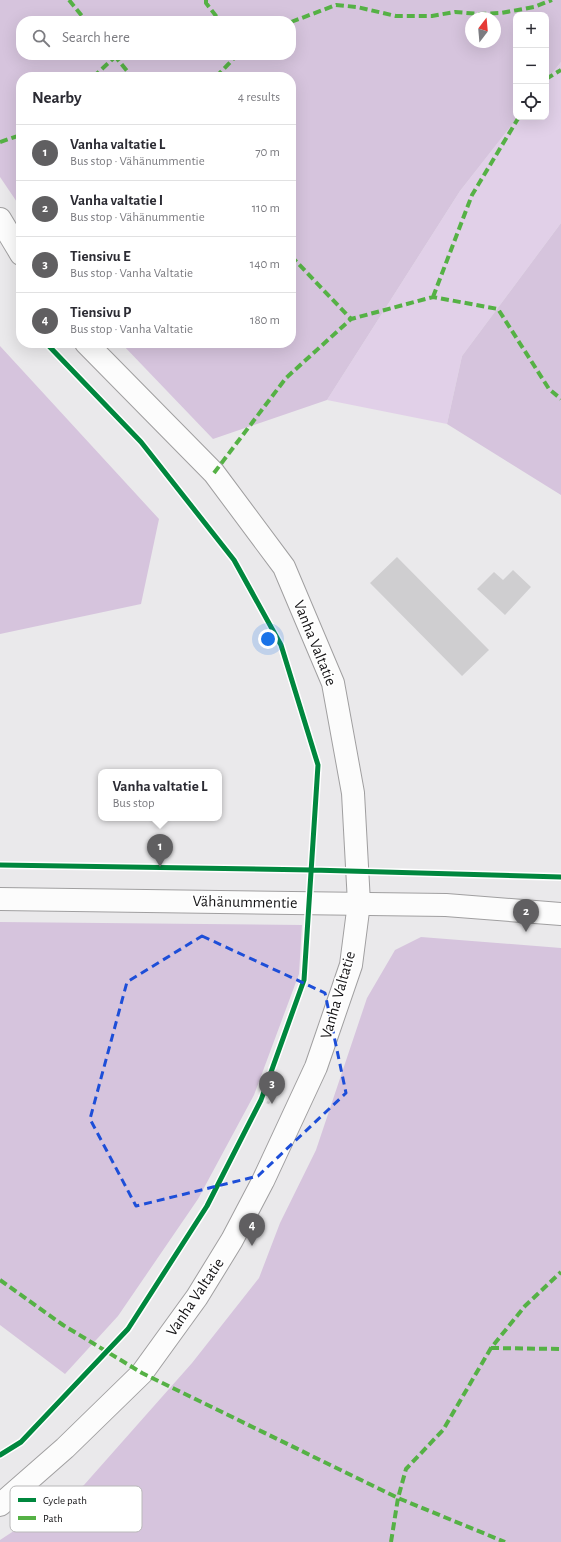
<!DOCTYPE html>
<html lang="en">
<head>
<meta charset="utf-8">
<style>
	:root { --surface:#fff; --page:#f2f2f3; --text:#2b2b33; --muted:#7c7c81; --line:#e1e1e2; --accent:#605f61 }
	body { margin:0; font-family:"Alegreya Sans",sans-serif; background:var(--page); color:var(--text) }
	.controls { position:absolute; right:12px; top:12px; display:grid; overflow:hidden; border-radius:8px; box-shadow:0 4px 16px #0002 }
	.controls button { width:36px; height:36px; display:grid; place-items:center; padding:0; border:0; border-bottom:1px solid var(--line); background:var(--surface); color:var(--text); font:20px sans-serif }
	.compass { position:absolute; left:465px; top:12px; width:36px; height:36px; border-radius:50%; background:var(--surface); box-shadow:0 4px 16px #0002; rotate:16deg }
	.you { position:absolute; left:268px; top:639px; width:14px; height:14px; margin:-10px; border:3px solid #fff; border-radius:50%; background:#1a73e8; box-shadow:0 0 0 6px #1a73e833 }
	.badge { display:grid; place-items:center; width:26px; height:26px; border-radius:50%; background:var(--accent); color:#fff; font-size:13px; font-weight:700 }
	.pin { position:absolute; translate:-50% -33px; filter:drop-shadow(0 1px 2px #0008) }
	.pin::after { content:''; position:absolute; top:21px; width:14px; height:12px; background:inherit; clip-path:polygon(0 0,100% 0,50% 100%) }
	.popup { position:absolute; left:98px; top:769px; width:124px; height:52px; box-sizing:border-box; display:grid; place-content:center; border-radius:8px; background:var(--surface); filter:drop-shadow(0 1px 3px #0005); font-size:13px; white-space:nowrap; color:var(--muted) }
	.popup b { font-size:15px; color:var(--text) }
	.popup::after { content:''; position:absolute; left:50%; top:100%; margin-left:-8px; border:8px solid transparent; border-top-color:var(--surface) }
	.list { margin:0; padding:0; list-style:none }
	h2 { display:flex; justify-content:space-between; align-items:center; height:52px; margin:0; padding:0 16px; font-size:17px }
	h2 small { font-size:13px; font-weight:400; color:var(--muted) }
	.list li { display:grid; grid-template-columns:26px 1fr auto; gap:12px; align-items:center; box-sizing:border-box; height:56px; padding:0 16px; border-top:1px solid var(--line) }
	.list b { display:block; font-size:15px; white-space:nowrap }
	.list p { margin:0; font-size:13px; white-space:nowrap; color:var(--muted) }
	.list em { font-size:13px; font-style:normal; color:var(--muted) }
	.icon { flex:none; width:22px; height:22px; fill:none; stroke:currentColor; stroke-width:2; stroke-linecap:round; stroke-linejoin:round }
	.map { position:relative; flex:none; width:561px; height:1542px; overflow:hidden }
	.search { position:absolute; background:var(--surface); box-shadow:0 4px 16px #0002; left:16px; top:16px; width:280px; height:44px; display:flex; align-items:center; gap:10px; box-sizing:border-box; padding:0 14px; border-radius:16px; color:var(--muted); font-size:15px }
	.panel { position:absolute; background:var(--surface); box-shadow:0 4px 16px #0002; left:16px; top:72px; width:280px; height:276px; border-radius:16px }
	.map>svg:first-child { display:block }
</style>
</head>
<body>
<div class="map">
<svg width="561" height="1542" viewBox="0 0 561 1542">
	<rect width="100%" height="100%" fill="#eae9eb"/>
	<path fill="#e1d0e8" d="M561,62V223L462,356L447,424L327,400L460,191L518,117H546V81Z"/>
	<path fill="#d6c4dd" fill-rule="evenodd" d="M0,0H561V62L546,81V15H516V117H518L460,191L327,400L213,439L121,343H291V77H21V208L0,177ZM471,18H495V42H471ZM21,21H291V55H21Z
		M561,223V495L447,424L462,356Z
		M0,346L159,519L141,604L0,634Z
		M0,922L302,925L299,974L254,1095L198,1199L118,1316L65,1374L0,1325Z
		M421,937L561,948V1542H0V1540L84,1485L192,1363L259,1278L280,1223L316,1150L367,998L395,950Z"/>
	<path fill="#cfced0" d="M397,557L489,650L462,676L370,583Z
		M513,570L531,587L505,615L477,589L494,572L503,580Z"/>
	<g fill="none" stroke-linecap="round" stroke-linejoin="round">
		<defs>
			<path id="tertiary" d="M0,219L21,254
				M0,1505L65,1448L142,1373L197,1297L232,1240L263,1181L316,1067L351,965L359,903L353,793L333,683L284,567L214,473L86,343"/>
			<path id="secondary" d="M0,899L446,905L561,914"/>
		</defs>
		<use href="#tertiary" stroke="#a09fa0" stroke-width="24"/>
		<use href="#secondary" stroke="#a09fa0" stroke-width="24"/>
		<path stroke="#d0cfd0" stroke-width="2.5" stroke-dasharray="3 3" stroke-linecap="butt" d="M261,1100L272,1104"/>
		<use href="#tertiary" stroke="#fcfcfc" stroke-width="22"/>
		<use href="#secondary" stroke="#fcfcfc" stroke-width="22"/>
		<path stroke="#55b145" stroke-width="4" stroke-dasharray="8 4" stroke-linecap="butt" d="M69,0L86,21
			M206,0V3L220,21
			M291,22L336,5L357,7L396,16H432L455,12L479,14L501,13L534,7L552,0
			M114,55L132,77
			M93,77L115,57
			M216,77L237,55
			M546,79L561,70
			M0,142L21,135
			M291,256L351,319
			M433,297L472,195L519,117
			M214,473L286,378L351,319L433,297L498,309L549,389L561,399
			M0,1280L63,1325L142,1373L398,1498L505,1542
			M491,1348L561,1349
			M391,1542L398,1498L406,1469L443,1430L491,1348L525,1306L561,1272"/>
		<defs>
			<path id="cycleway" d="M0,865L312,870L561,877
				M0,1455L21,1442L128,1329L207,1206L261,1100L304,980L318,765L281,645L234,560L141,442L46,343"/>
		</defs>
		<use href="#cycleway" stroke="#fff" stroke-width="8"/>
		<use href="#cycleway" stroke="#00873e" stroke-width="5"/>
	</g>
	<path fill="none" stroke="#1d4ed8" stroke-width="3" stroke-dasharray="8 5" stroke-linejoin="round" d="M202,936L325,993L346,1093L258,1176L136,1206L90,1119L127,982Z"/>
	<g text-anchor="middle" dominant-baseline="central" stroke-width="3.5" stroke-linejoin="round" paint-order="stroke">
		<g font-size="16" fill="#151416" stroke="#fff">
			<text transform="translate(315 643) rotate(68)">Vanha Valtatie</text>
			<text transform="translate(245 902) rotate(1)">Vähänummentie</text>
			<text transform="translate(338 995) rotate(-74)">Vanha Valtatie</text>
			<text transform="translate(195 1297) rotate(-56)">Vanha Valtatie</text>
		</g>
	</g>
	<rect x="10" y="1486" width="132" height="46" rx="6" fill="#fff" stroke="#b9b8b9" stroke-width="1"/>
	<rect x="18" y="1498" width="18" height="4" fill="#00873e"/>
	<rect x="18" y="1516" width="18" height="4" fill="#55b145"/>
	<g font-size="11" fill="#151416">
		<text x="43" y="1504">Cycle path</text>
		<text x="43" y="1522">Path</text>
	</g>
</svg>
<div class="controls">
<button>+</button>
<button>−</button>
<button><svg class="icon" aria-label="locate" viewBox="0 0 24 24"><circle cx="12" cy="12" r="6"/><path d="M12 2v4M12 18v4M2 12h4M18 12h4"/></svg></button>
</div>
<svg class="compass" viewBox="-18 -18 36 36"><path d="M0-13l5 13h-10z" fill="#e53935"/><path d="M0 13l5-13h-10z" fill="#7c7c81"/></svg>
<div class="you"></div>
<div class="pin badge" style="left:160px;top:867px">1</div>
<div class="popup"><b>Vanha valtatie L</b>Bus stop</div>
<div class="pin badge" style="left:526px;top:932px">2</div>
<div class="pin badge" style="left:272px;top:1104px">3</div>
<div class="pin badge" style="left:252px;top:1246px">4</div>
<div class="search"><svg class="icon" aria-label="search" viewBox="0 0 24 24"><circle cx="10" cy="10" r="6"/><path d="M15 15l6 6"/></svg>Search here</div>
<section class="panel">
<h2>Nearby<small>4 results</small></h2>
<ul class="list">
<li><span class="badge">1</span><div><b>Vanha valtatie L</b><p>Bus stop · Vähänummentie</p></div><em>70 m</em></li>
<li><span class="badge">2</span><div><b>Vanha valtatie I</b><p>Bus stop · Vähänummentie</p></div><em>110 m</em></li>
<li><span class="badge">3</span><div><b>Tiensivu E</b><p>Bus stop · Vanha Valtatie</p></div><em>140 m</em></li>
<li><span class="badge">4</span><div><b>Tiensivu P</b><p>Bus stop · Vanha Valtatie</p></div><em>180 m</em></li>
</ul>
</section>
</div>
</body>
</html>
